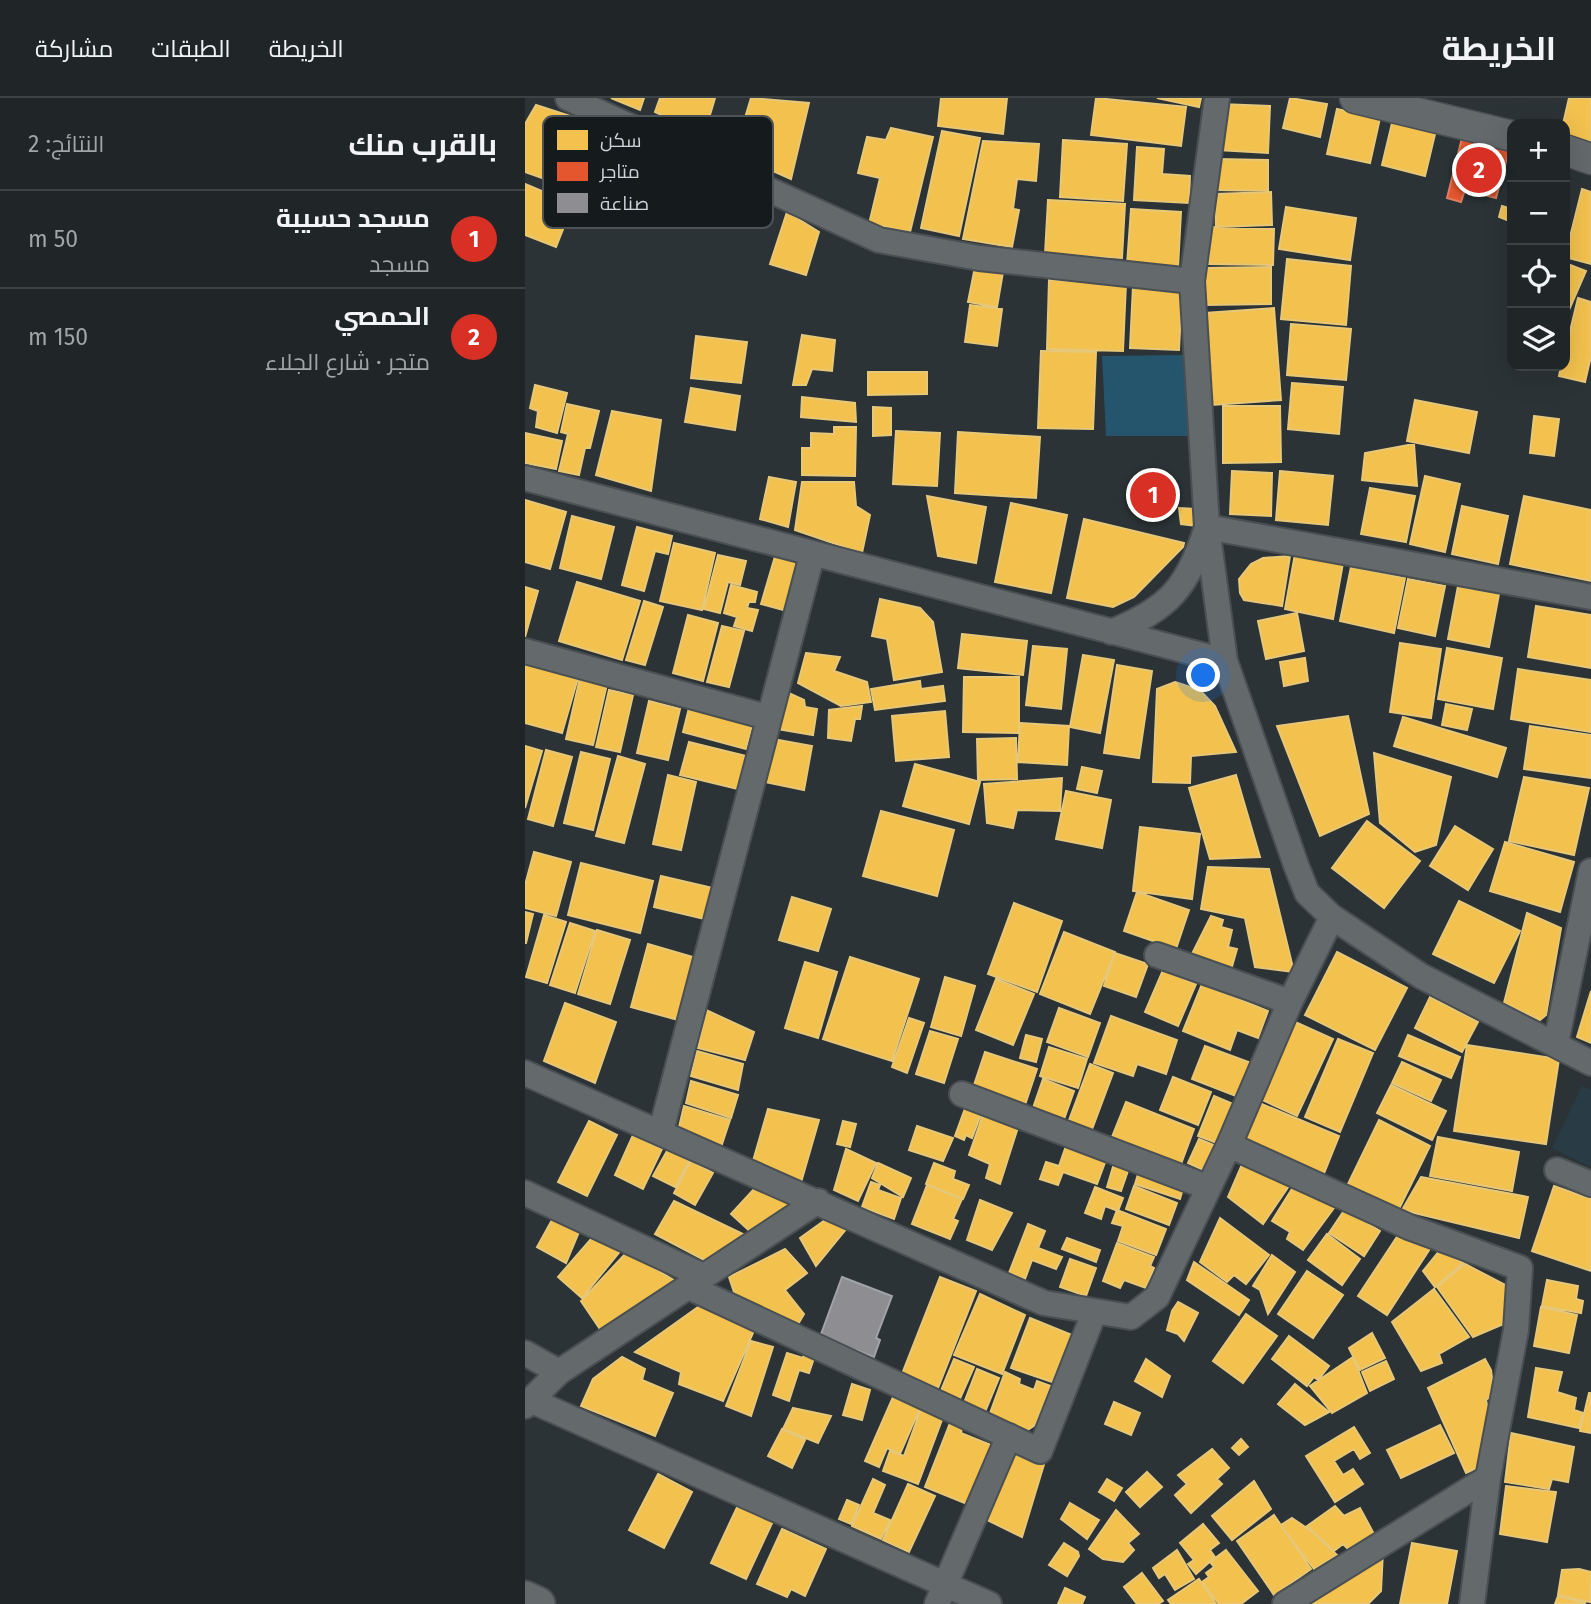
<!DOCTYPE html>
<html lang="ar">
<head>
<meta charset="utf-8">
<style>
	:root { --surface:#202628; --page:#2d3234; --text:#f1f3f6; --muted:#a2a5a8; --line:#3d4345; --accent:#d93025 }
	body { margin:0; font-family:"Fira Sans",Cairo,sans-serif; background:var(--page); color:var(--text); direction:rtl }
	.controls { position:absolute; right:21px; top:21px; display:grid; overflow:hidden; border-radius:14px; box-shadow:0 7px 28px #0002 }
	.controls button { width:63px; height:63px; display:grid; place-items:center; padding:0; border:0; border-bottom:2px solid var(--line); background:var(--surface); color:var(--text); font:35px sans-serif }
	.you { position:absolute; left:679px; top:578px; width:24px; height:24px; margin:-18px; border:5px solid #fff; border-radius:50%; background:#1a73e8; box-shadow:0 0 0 10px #1a73e833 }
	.badge { display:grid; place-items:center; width:46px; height:46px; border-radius:50%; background:var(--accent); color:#fff; font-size:23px; font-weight:700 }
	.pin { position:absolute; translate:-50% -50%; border:4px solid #fff; box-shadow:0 2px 7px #0006 }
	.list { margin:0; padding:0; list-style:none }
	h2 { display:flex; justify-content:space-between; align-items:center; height:91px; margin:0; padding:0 28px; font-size:30px }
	h2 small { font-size:23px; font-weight:400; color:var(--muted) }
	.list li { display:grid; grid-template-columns:46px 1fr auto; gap:21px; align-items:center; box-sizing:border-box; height:98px; padding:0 28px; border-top:2px solid var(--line) }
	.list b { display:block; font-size:26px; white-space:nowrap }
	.list p { margin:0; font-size:23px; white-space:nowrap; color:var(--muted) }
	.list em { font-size:23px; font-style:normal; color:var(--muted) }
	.icon { flex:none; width:38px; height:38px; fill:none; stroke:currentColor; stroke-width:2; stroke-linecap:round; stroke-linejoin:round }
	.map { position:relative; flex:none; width:1066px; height:1506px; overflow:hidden; direction:ltr }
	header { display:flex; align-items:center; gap:42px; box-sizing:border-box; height:98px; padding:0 35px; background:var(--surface); border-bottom:2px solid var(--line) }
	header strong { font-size:33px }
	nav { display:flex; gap:38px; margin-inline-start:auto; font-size:24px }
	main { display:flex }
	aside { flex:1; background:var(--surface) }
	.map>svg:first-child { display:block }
</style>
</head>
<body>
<header>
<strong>الخريطة</strong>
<nav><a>الخريطة</a><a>الطبقات</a><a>مشاركة</a></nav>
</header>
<main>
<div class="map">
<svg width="1066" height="1506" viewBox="0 0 1066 1506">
	<rect width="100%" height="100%" fill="#2b3336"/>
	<path fill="#293b44" d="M1057,988L1066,992V1069L1027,1050Z"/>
	<path fill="#25556c" d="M661,257L668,338H581L577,258Z"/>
	<path fill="#f2c14e" stroke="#e7c778" stroke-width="2" d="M86,0H119L115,12Z
		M135,0H190L179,37L130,14Z
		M226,0L284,5L266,81L209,56Z
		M416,0H482L478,36L413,28Z
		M571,0L661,9L656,48L566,37Z
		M632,0H676L674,9Z
		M765,0L802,6L795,39L758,30Z
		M1044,0H1066V48L1040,43L1038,26Z
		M695,6L745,8L743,55L693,52Z
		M11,7L55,21L48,35L63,41L45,90L0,74V26Z
		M812,11L855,20L845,65L802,56Z
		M868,21L911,32L900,78L857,67Z
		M366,30L408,39L385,134L344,126L355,80L333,75L342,39L361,42Z
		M417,33L455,40L434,138L396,130Z
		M538,42L602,46L598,103L535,99Z
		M458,43L514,46L511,83L492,81L488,111L494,112L487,149L438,141Z
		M612,49L639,51L637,76L665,78L664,105L609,102Z
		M692,61L743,62V93L692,92Z
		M0,86L48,106L31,149L0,137Z
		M1057,91L1066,94V166L1040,159Z
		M746,94L747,127L691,129L690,96Z
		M523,102L600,106L597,160L520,156Z
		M977,108L987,111V124L974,119Z
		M761,109L831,120L825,162L754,151Z
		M606,111L656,114L653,170L602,167Z
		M262,114L294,134L281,177L245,166Z
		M685,129L749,131L748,167L684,166Z
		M762,161L826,168L821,227L756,221Z
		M1040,165L1061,173L1040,221Z
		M450,169L478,174L472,209L443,204Z
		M746,169V206L680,207L679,170Z
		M524,182L601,185L598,253L522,251Z
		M608,188L657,191L654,252L605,250Z
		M1053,200L1066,204V258L1060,284L1034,278L1036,268H1040V254Z
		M445,207L477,211L472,248L440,244Z
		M749,210L756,302L687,307L680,215Z
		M766,226L826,231L821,282L762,277Z
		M277,237L310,242L307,273L287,271L281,287H268Z
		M171,238L222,244L216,285L166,280Z
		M516,253L571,254L568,331L513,330Z
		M343,274H402V296L343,297Z
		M767,285L818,289L814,336L763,331Z
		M10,287L42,295L32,335L11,329L13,313L5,310Z
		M166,290L215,298L210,332L160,324Z
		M277,299L330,305L331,324L276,319Z
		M890,302L952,314L944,355L882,343Z
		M42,306L74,313L65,350H60L54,377L34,373L43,336L36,334Z
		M698,308H755L756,364L698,365Z
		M348,309L366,310V337L348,338Z
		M87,313L136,322L126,393L71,377Z
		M1009,318L1034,321L1029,358L1005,355Z
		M309,329H331L330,378L277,377V350H286V335L309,336Z
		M371,333L415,335L412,388L368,386Z
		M433,334L515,339L511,400L430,395Z
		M0,335L37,343L31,371L0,365Z
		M889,346L892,388L837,382L840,355Z
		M707,373L747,375L746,418L705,416Z
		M755,373L808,378L803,427L751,422Z
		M900,378L935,386L920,454L885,446Z
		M244,379L271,384L263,429L235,421Z
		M277,384H329L331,408L345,417L337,455L270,432Z
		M845,390L890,398L881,444L836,436Z
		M402,398L461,409L451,465L413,458Z
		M999,398L1066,412V483L985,466Z
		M0,402L41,414L25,471L0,464Z
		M486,405L542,417L526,495L470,484Z
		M937,408L983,418L973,466L927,456Z
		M654,410L671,411L673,428L656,426Z
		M47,418L89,429L76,481L35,470Z
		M559,421L659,445L658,449L609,499L588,509L542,500Z
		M112,429L147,438L143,456L130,453L119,493L97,487Z
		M149,445L190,455L177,512L135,503Z
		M251,455L277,462L262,513L236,506Z
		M770,456L818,465L808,521L760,511Z
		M193,457L221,463L215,487L203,484L195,515L179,511Z
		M765,458L757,508L719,502L715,495L714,481L726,466L738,460Z
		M826,469L880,480L869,535L815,523Z
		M883,481L920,488L910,538L873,530Z
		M52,484L115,503L97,562L34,543Z
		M206,487L232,494L230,504H224L222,510L233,512L227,533L209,528L212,519L199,515Z
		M933,488L974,496L964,549L923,541Z
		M0,489L13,493L0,539Z
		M355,501L395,510L408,524L417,574L369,582L362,541L347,538Z
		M119,503L138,509L120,567L101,562Z
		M1011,508L1066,517V570L1003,559Z
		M772,515L779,553L741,561L733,523Z
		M163,517L193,525L178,583L148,575Z
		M197,528L219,533L204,589L182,584Z
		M437,536L502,543L498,577L433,570Z
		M875,545L916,551L906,620L865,614Z
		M508,548L542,551L536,611L501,607Z
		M922,550L977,560L968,611L913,601Z
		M281,555L315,559L309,573L342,584L346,604L316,608L273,585Z
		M558,557L589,562L575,635L545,629Z
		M780,560L783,583L759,588L755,564Z
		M0,565L53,580L37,635L0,625Z
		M592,567L627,573L614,660L579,655Z
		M993,571L1066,582V634L986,621Z
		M439,579H494V635L438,634Z
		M55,580L82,586L68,647L41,641Z
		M395,583L396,591L418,588L420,603L350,612L346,591Z
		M650,584L675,592L690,608L711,654L666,658L665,685L628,684L632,591Z
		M84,592L108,597L95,654L71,649Z
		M257,592L279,602L280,609L292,611L288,637L246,630Z
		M124,603L155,611L143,662L112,655Z
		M921,606L947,611L942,632L917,627Z
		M337,608L335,621H330L326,643L303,640L304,612Z
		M164,610L227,627L221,651L158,634Z
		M420,613L424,659L371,663L367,618Z
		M823,618L844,716L795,738L752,628Z
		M878,619L981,650L972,679L869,648Z
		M495,625L544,628L542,667L493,664Z
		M1005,628L1066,637V680L999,671Z
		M491,640L492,681L453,682L452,641Z
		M248,641L287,648L279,692L240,684Z
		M164,644L221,658L213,691L155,677Z
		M0,648L17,653L0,710Z
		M21,652L47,659L28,728L3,721Z
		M56,654L85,661L68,732L39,725Z
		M849,655L926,679L911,747L890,754L855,725Z
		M93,658L120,666L99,745L71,738Z
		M390,666L455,684L444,726L378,708Z
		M557,669L577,673L572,695L552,691Z
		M143,677L171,684L156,752L128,746Z
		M711,677L735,759L685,761L664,690Z
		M999,679L1064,690L1049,757L984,743Z
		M537,680L535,713L492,712L488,730L462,725L459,686Z
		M541,693L586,702L577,750L531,741Z
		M356,713L429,732L412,798L338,778Z
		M842,723L895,763L859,810L807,770Z
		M930,728L968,751L943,792L905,768Z
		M615,729L675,736L667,801L608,793Z
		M980,744L1049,764L1035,814L965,793Z
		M9,754L46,764L31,818L0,810V787Z
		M56,765L128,783L115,835L43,817Z
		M683,769L744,771L769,874L730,869L720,820L676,811Z
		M136,778L192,791L184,822L129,809Z
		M612,794L664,812L651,851L599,833Z
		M267,799L306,811L293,853L254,842Z
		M934,803L995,833L969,885L908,856Z
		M489,805L537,823L512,894L463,876Z
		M0,814L8,816L1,845H0Z
		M1002,815L1036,830L1021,917L1015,922L979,905Z
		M19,817L41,824L22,885L1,879Z
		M686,818L698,822L696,829L707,832L703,849L712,851L706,872L665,860Z
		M45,825L70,833L50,895L25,887Z
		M72,832L105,842L85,906L53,896Z
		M539,834L590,854L565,916L515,896Z
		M123,846L171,860L153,922L106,909Z
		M812,854L882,890L850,952L780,917Z
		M590,855L623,866L611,899L579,888Z
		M325,859L394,881L367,963L298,941Z
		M280,864L312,874L293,940L260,930Z
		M638,872L671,886L653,928L620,914Z
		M420,879L450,888L436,938L406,929Z
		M471,881L509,896L488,947L451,932Z
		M677,886L743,913L733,940L712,932L705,952L658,933Z
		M1066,893V945L1052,939Z
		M905,899L953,924L937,954L890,930Z
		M40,905L91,924L70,985L19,963Z
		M534,910L575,925L563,959L522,944Z
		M181,912L229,934L220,962L173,950Z
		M586,918L652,942L641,976L612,966L608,978L569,965Z
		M384,920L399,925L382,975L367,969Z
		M768,923L808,941L772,1018L733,1000Z
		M405,933L433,941L419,985L391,976Z
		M501,937L517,941L511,964L495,960Z
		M883,937L935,959L926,980L874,958Z
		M813,941L848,955L815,1034L780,1019Z
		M942,947L1034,961L1021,1046L929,1033Z
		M680,948L729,966L716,1000L667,981Z
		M524,949L562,961L553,990L515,978Z
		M172,953L218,966L213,992L166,978Z
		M460,954L512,971L499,1010L447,993Z
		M877,964L916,982L906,1003L867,985Z
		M565,966L588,975L566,1034L543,1025Z
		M648,979L686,994L673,1027L635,1012Z
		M518,981L549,993L538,1024L507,1013Z
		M166,983L213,997L206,1020L161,1005Z
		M866,987L921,1013L907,1042L852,1015Z
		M689,998L713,1008L697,1047L673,1038Z
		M601,1004L669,1031L656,1066L587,1039Z
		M732,1004L814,1038L798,1078L715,1044Z
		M442,1005L458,1011L447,1040L441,1037L439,1042L430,1038Z
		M159,1008L205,1022L196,1049L154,1029Z
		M243,1011L294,1022L275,1088L228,1063Z
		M460,1011L495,1023L475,1086L461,1080L465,1066L444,1057Z
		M854,1022L905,1048L873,1113L822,1088Z
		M64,1023L92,1037L62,1098L33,1084Z
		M318,1023L331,1026L325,1049L312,1046Z
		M392,1028L428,1040L418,1063L384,1052Z
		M108,1037L137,1051L118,1091L90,1077Z
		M913,1039L994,1054L987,1093L905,1078Z
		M674,1041L696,1050L685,1075L663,1065Z
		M542,1045L582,1059L572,1086L538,1074L533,1087L515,1081L521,1064L534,1068Z
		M143,1051L164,1063L150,1089L128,1078Z
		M321,1051L351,1065L333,1103L309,1092Z
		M590,1062L605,1067L596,1093L582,1089Z
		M166,1063L188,1075L170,1107L149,1095Z
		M718,1064L766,1085L738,1126L703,1099Z
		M353,1065L386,1080L378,1099L347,1080Z
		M409,1065L430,1073L428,1081L444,1087L438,1101L401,1086Z
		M614,1073L659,1087L655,1101L610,1086Z
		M896,1079L1003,1099L994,1140L877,1112Z
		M346,1084L355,1087L353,1092L376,1100L369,1121L337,1109Z
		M770,1086L812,1106L778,1152L762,1141L765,1134L747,1123Z
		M402,1087L437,1101L428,1121L433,1123L425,1141L387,1126Z
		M609,1088L652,1105L644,1127L601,1111Z
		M1029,1088L1066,1101V1173L1007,1153Z
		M570,1089L598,1100L593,1113L580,1108L576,1121L560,1115Z
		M230,1090L272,1109L230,1138L206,1116Z
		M455,1102L487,1115L467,1152L442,1142Z
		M149,1103L224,1139L185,1165L130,1136Z
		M820,1111L855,1133L839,1158L804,1135Z
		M592,1112L641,1131L631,1157L593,1143L598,1128L587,1125Z
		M28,1120L54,1134L41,1165L12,1149Z
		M303,1120L322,1130L291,1168L275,1140Z
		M695,1120L744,1157L721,1186L709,1177L702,1184L675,1164Z
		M503,1126L520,1133L513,1150L537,1159L531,1171L507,1162L500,1181L484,1175Z
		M879,1128L908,1146L862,1217L833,1198Z
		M72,1134L97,1151L57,1200L33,1179Z
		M802,1136L835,1161L817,1187L783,1162Z
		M542,1140L575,1152L571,1164L537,1151Z
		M592,1145L629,1159L625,1168L629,1170L621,1190L599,1182L595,1190L578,1183Z
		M260,1151L282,1175L260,1192L279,1216L272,1228L210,1197L204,1179Z
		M915,1152L938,1165L910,1189L898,1173Z
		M102,1154L152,1184L77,1234L56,1203Z
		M747,1157L770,1174L743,1216L735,1192L728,1188Z
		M545,1161L571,1170L561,1198L535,1189Z
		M669,1164L724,1202L714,1217L662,1182Z
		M940,1166L990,1192L981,1225L948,1239L912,1189Z
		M782,1173L818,1197L788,1240L753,1216Z
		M415,1179L451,1193L413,1290L377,1276Z
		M1022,1182L1053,1188L1051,1201L1058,1203L1056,1215L1017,1208Z
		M909,1191L944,1239L914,1256L917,1265L896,1273L867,1224Z
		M455,1196L500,1217L477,1276L429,1257Z
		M653,1204L673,1215L659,1243L653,1236L642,1232L647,1213Z
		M176,1207L231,1228L198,1303L154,1286L156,1274L110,1254Z
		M1016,1209L1052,1217L1044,1255L1009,1248Z
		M721,1216L752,1238L718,1285L688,1263Z
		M505,1220L547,1237L527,1284L486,1270Z
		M847,1235L860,1260L835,1272L824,1250Z
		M764,1238L804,1268L793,1282L789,1279L782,1288L747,1261Z
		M226,1243L248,1249L226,1318L201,1308Z
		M280,1253L290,1257L284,1275L274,1272L264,1303L248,1297L262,1255L278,1260Z
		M97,1259L120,1271L117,1282L148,1295L130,1338L56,1308L68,1281Z
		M828,1259L842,1295L807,1315L785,1288Z
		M429,1261L449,1269L434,1303L415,1295Z
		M621,1261L645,1278L637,1299L610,1283Z
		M960,1261L966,1272L969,1296L961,1302L964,1317L952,1370L941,1375L903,1290Z
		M861,1263L869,1281L845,1293L837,1274Z
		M1011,1270L1037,1274L1032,1294L1051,1300L1049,1312L1058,1315L1054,1330L1003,1319Z
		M452,1271L474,1280L460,1314L439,1305Z
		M480,1274L495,1281L494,1286L509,1292L512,1283L526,1288L510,1327L501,1333L464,1318Z
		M327,1286L345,1292L337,1322L318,1317Z
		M770,1286L804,1314L780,1327L753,1306Z
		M1064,1295H1066V1335L1055,1333Z
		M368,1299L395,1310L375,1356L362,1350L354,1369L340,1363Z
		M589,1304L615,1315L606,1337L580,1326Z
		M268,1310L306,1318L293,1345L258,1331Z
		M396,1311L418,1319L393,1386L358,1373L365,1353L379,1358Z
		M425,1325L437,1330L436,1335L466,1347L442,1406L400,1389Z
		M915,1327L929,1355L876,1380L862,1352Z
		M829,1329L845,1355L835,1361L829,1351L809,1363L818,1377L828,1371L838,1386L810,1404L781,1358Z
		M257,1331L280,1342L267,1370L243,1358Z
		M986,1335L1049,1349L1043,1384L1027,1381L1024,1391L980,1384Z
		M716,1341L723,1349L714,1357L707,1350Z
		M488,1349L520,1363L497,1439L458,1420Z
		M687,1351L704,1370L692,1381L697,1386L666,1415L650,1397L662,1386L653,1377Z
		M622,1374L637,1389L615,1409L601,1394Z
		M133,1376L167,1394L139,1450L104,1432Z
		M348,1381L360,1387L348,1415L365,1422L356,1441L327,1428Z
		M582,1381L597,1390L589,1403L574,1394Z
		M729,1383L746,1411L707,1442L687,1418Z
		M383,1386L410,1398L384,1454L358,1442Z
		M981,1388L1031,1394L1022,1444L975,1436Z
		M322,1402L334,1407L326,1426L314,1421Z
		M214,1405L249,1421L221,1481L186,1465Z
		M545,1405L574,1422L562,1441L536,1421Z
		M810,1408L819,1418L835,1410L849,1436L823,1451L818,1446L809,1453L782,1428Z
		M591,1412L614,1436L603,1445L609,1452L598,1464L578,1461L564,1451Z
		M749,1417L786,1471L749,1497L712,1443Z
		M767,1420L789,1435L812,1457L789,1471L756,1427Z
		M678,1426L694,1445L685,1452L690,1459L671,1476L663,1466L669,1462L655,1445Z
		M257,1431L301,1451L280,1498L266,1491L262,1499L232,1486Z
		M539,1445L553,1454L554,1458L542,1478L524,1467Z
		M887,1445L932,1453L922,1506H875Z
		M652,1452L669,1481L650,1492L640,1476L634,1480L628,1470Z
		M701,1452L733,1493L716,1506H694L677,1484L684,1479L681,1475L689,1469L685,1464Z
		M858,1453L856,1493L843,1506H773Z
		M1054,1471L1066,1474L1065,1504L1033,1497L1037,1472Z
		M617,1475L638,1503L633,1506H612L599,1489Z
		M674,1481L691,1506H646L643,1502Z
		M540,1490L560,1499L557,1506H533Z
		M1033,1498L1060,1505L1059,1506H1030Z"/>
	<path fill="#e4572e" stroke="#dd7d61" stroke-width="2" d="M937,40L984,53L971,100L940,92L936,104L922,100Z"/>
	<path fill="#8d8d92" stroke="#a0a3a7" stroke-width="2" d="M317,1179L367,1198L351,1240L355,1242L349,1259L295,1239Z"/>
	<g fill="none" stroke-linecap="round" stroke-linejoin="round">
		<defs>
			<path id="minor" d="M43,0L354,142L454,160L667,183
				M692,0L667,183L682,429L700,563L771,767L782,795L807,819L896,878L1066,965
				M0,380L700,563
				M586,534C646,510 662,489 682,429L1066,499
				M0,553L242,619
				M632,857L765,904
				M1031,945L1066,773
				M0,975L519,1205L606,1219L632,1199L704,1047L765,904L807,819
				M437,996L682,1089
				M136,1033L287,457
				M704,1047L884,1129L995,1170L991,1232L963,1380L947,1506
				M1032,1072L1066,1086
				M0,1095L178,1178
				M164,1189L515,1353L569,1215
				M0,1255L34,1274
				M5,1302L464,1506
				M0,1308L34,1274L293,1103
				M412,1506L484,1338
				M760,1506L963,1380"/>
			<path id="tertiary" d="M830,0L987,38
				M1040,52L1066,61"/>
			<path id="secondary" d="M0,1500L13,1506"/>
		</defs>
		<use href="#minor" stroke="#494f52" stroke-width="28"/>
		<use href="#tertiary" stroke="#494f52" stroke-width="33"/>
		<use href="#secondary" stroke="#494f52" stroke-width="37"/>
		<use href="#minor" stroke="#64696c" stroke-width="24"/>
		<use href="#tertiary" stroke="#64696c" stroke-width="30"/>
		<use href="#secondary" stroke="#64696c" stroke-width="33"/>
	</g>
	<rect x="18" y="18" width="230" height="112" rx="10" fill="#151a1d" stroke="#4c5255" stroke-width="2"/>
	<rect x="32" y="32" width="31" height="20" fill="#f2c14e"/>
	<rect x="32" y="64" width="31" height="19" fill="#e4572e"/>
	<rect x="32" y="95" width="31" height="20" fill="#8d8d92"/>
	<g font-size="19" fill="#cdd5d9">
		<text x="75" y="49">سكن</text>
		<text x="75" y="80">متاجر</text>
		<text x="75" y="112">صناعة</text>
	</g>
</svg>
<div class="controls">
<button>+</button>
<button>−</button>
<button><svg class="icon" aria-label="locate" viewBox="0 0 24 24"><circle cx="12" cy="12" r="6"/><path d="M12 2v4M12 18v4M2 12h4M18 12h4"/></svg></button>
<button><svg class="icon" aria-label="layers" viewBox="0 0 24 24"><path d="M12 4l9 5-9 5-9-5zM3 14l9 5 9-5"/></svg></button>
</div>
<div class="you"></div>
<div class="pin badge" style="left:628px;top:397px">1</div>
<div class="pin badge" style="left:954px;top:72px">2</div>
</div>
<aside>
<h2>بالقرب منك<small>النتائج: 2</small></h2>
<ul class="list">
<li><span class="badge">1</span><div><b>مسجد حسيبة</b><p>مسجد</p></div><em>50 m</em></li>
<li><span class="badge">2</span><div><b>الحمصي</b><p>متجر · شارع الجلاء</p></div><em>150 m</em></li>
</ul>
</aside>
</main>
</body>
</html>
